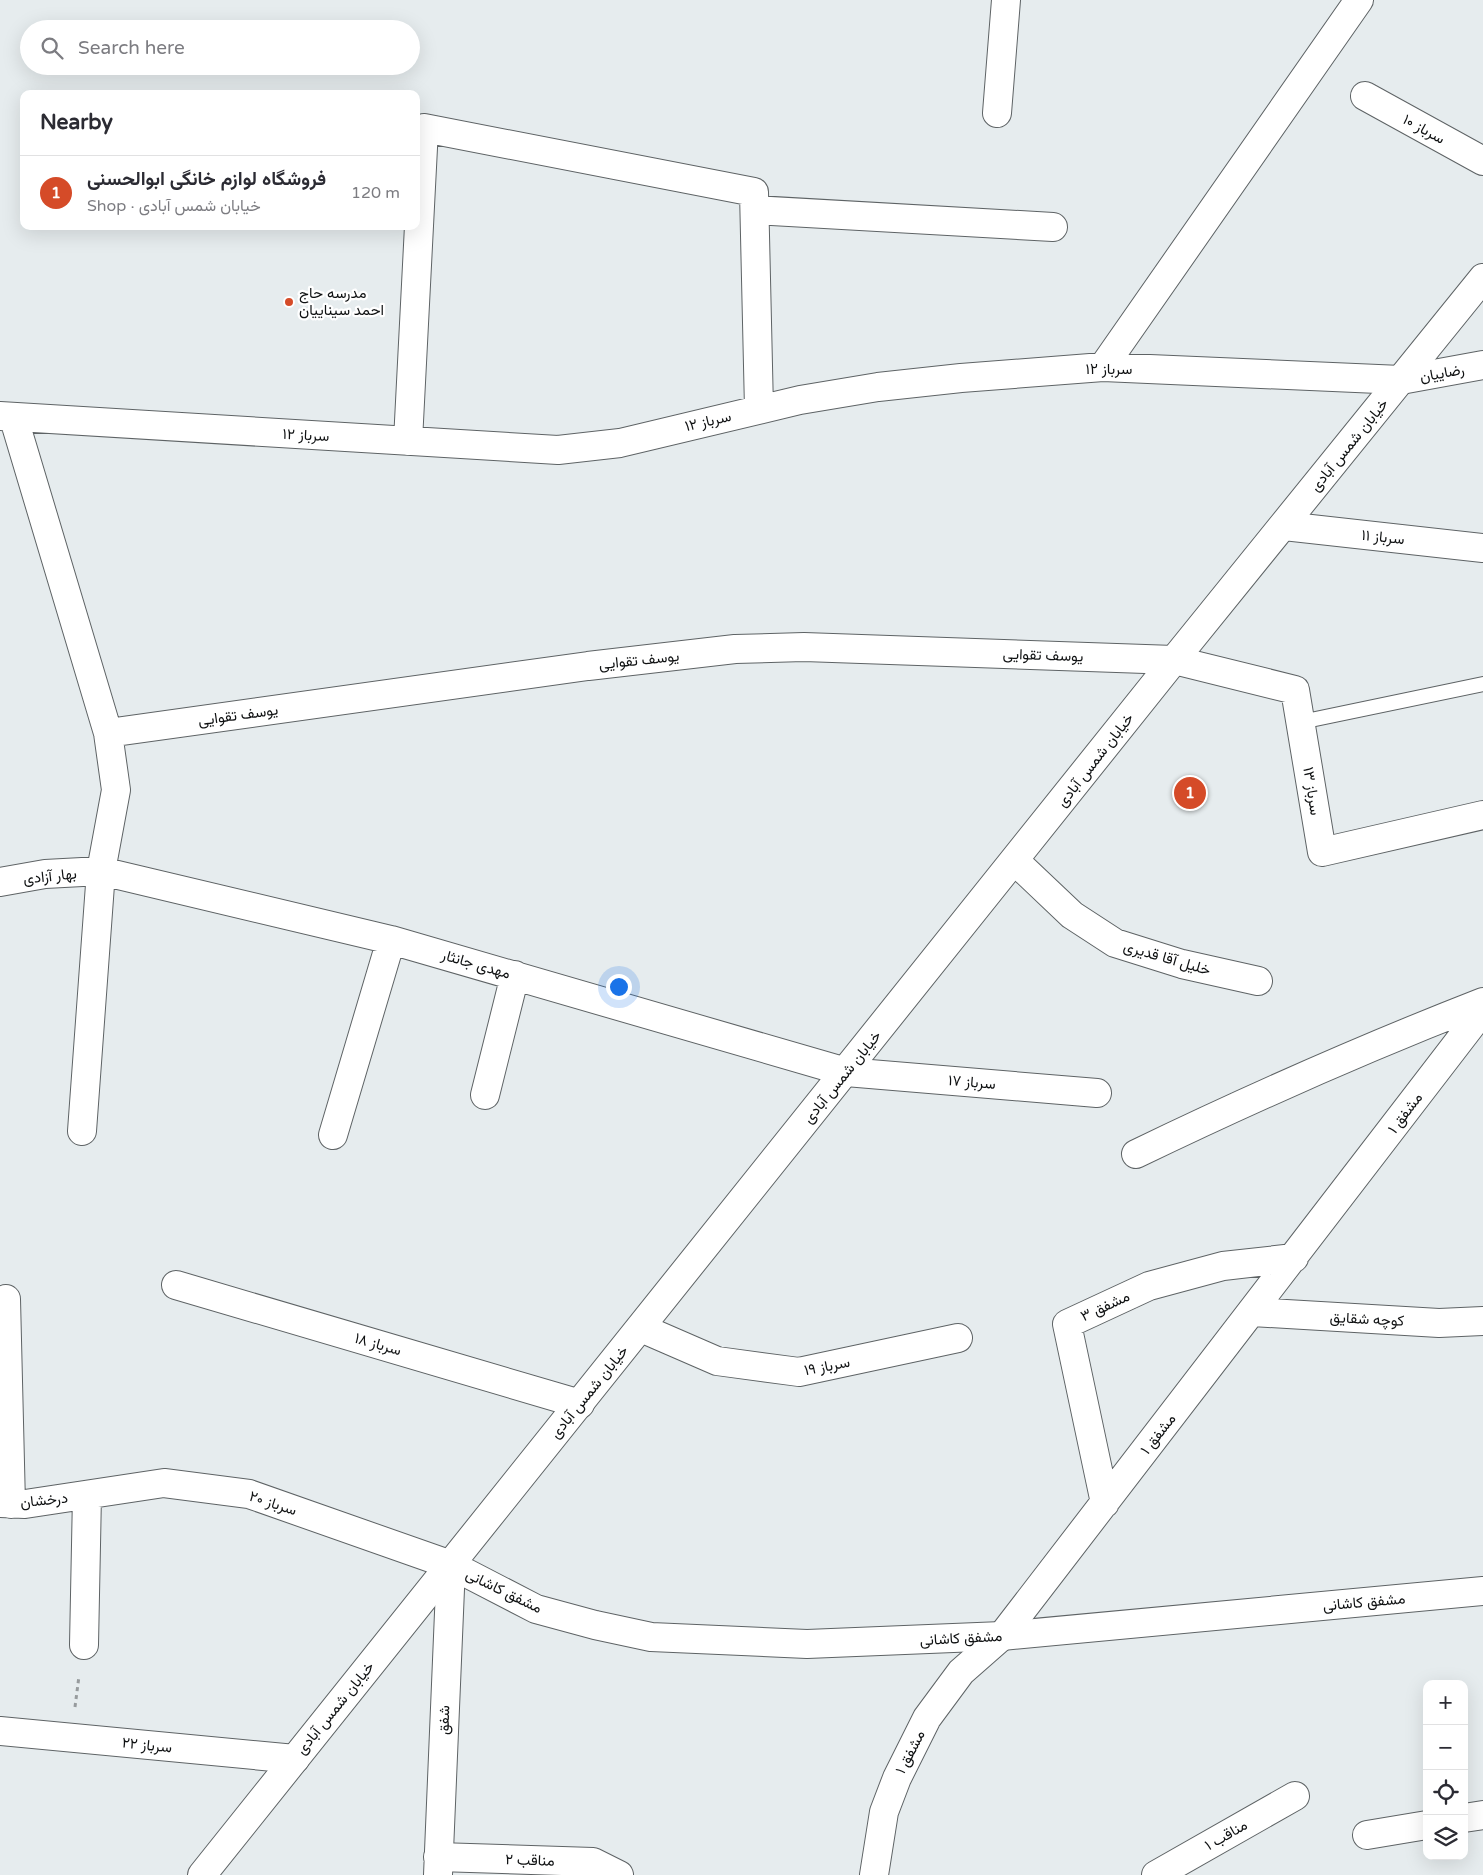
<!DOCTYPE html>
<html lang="en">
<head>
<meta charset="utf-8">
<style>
	:root { --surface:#fff; --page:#f2f2f3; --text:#2b2b33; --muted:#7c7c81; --line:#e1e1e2; --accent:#d54b28 }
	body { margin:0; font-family:"Varela Round",Vazirmatn,sans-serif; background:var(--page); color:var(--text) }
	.controls { position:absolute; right:15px; bottom:15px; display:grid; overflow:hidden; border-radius:10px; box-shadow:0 5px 20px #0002 }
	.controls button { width:45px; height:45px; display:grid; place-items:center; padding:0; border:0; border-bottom:1px solid var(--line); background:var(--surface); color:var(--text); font:25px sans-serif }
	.you { position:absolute; left:618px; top:986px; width:18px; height:18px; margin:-12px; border:4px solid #fff; border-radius:50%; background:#1a73e8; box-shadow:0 0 0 8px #1a73e833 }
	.badge { display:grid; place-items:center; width:32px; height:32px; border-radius:50%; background:var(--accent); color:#fff; font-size:16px; font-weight:700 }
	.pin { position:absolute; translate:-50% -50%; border:2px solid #fff; box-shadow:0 1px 5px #0006 }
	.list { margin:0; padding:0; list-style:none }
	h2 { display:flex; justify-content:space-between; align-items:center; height:65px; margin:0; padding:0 20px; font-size:21px }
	h2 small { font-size:16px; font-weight:400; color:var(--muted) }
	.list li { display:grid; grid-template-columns:32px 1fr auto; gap:15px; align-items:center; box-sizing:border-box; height:75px; padding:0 20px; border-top:1px solid var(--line) }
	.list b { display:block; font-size:19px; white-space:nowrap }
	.list p { margin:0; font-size:16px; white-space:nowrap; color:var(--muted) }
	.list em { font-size:16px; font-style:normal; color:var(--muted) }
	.icon { flex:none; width:28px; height:28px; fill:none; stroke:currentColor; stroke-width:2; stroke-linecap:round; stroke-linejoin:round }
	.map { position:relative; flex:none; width:1483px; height:1875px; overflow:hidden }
	.search { position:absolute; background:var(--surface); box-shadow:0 5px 20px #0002; left:20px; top:20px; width:400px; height:55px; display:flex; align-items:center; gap:12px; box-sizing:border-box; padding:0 18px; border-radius:28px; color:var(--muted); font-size:19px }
	.panel { position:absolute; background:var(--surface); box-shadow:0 5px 20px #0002; left:20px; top:90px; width:400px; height:140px; border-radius:10px }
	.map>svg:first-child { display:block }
</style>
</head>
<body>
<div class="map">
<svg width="1483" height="1875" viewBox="0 0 1483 1875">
	<rect width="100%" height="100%" fill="#e6ecee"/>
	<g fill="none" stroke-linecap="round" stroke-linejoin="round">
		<defs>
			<path id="lane" d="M1301,722L1483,684"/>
			<path id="street" d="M1365,96L1483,161
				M997,113L1006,0
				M755,210L1053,227
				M1103,367L1359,0
				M0,416L558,450L620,443L800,400L878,387L961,378L1103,367L1401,380L1483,365
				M14,419L108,733L116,790L101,871L82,1131
				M408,441L424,128L754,192L759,409
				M1284,526L1483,548
				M108,733L588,666L735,649L804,647L1174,660L1295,690L1322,852L1483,815
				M1015,861L1072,915L1115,943L1182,964L1258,981
				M0,882L45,874L101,871L391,940L846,1072L1097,1093
				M485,1095L515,975
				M333,1135L391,940
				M1136,1154C1250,1099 1365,1048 1483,1002
				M176,1285L580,1404
				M6,1299L11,1504
				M1252,1312L1439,1323L1483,1321
				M641,1328L717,1361L799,1372L958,1338
				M0,1503L25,1504L164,1483L249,1494L451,1565L438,1875
				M1105,1503L1067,1324L1149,1286L1223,1266L1294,1258
				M84,1645L87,1495
				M0,1731L295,1759
				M1464,1818L1483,1815
				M1367,1835L1427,1825
				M438,1857L593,1862L619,1875
				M874,1875L884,1812L897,1778L927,1718L961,1672L1002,1636L1483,1010
				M1156,1875L1295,1796"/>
			<path id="secondary" d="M451,1565L536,1609L595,1625L651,1637L807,1644L1002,1636L1483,1591
				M202,1875L1174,660L1483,278"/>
		</defs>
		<use href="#lane" stroke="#5e6365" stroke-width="16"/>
		<use href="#street" stroke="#5e6365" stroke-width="30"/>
		<use href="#secondary" stroke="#5e6365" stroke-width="30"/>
		<path stroke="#979b9d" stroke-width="3" stroke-dasharray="4 4" stroke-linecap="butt" d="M75,1707L79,1676"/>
		<use href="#lane" stroke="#fff" stroke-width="14"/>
		<use href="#street" stroke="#fff" stroke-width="28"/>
		<use href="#secondary" stroke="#fff" stroke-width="28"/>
	</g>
	<circle fill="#d54b28" stroke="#fff" stroke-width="2" cx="289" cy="302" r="5"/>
	<g text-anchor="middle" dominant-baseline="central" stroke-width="4.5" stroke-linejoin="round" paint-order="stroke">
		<g font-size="15" fill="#0f1112" stroke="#fff">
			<text transform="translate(1424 129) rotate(29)">سرباز ۱۰</text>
			<text x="1109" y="369">سرباز ۱۲</text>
			<text transform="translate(1442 373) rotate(-10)">رضاییان</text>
			<text transform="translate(708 421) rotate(-13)">سرباز ۱۲</text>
			<text transform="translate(306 435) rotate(3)">سرباز ۱۲</text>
			<text transform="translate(1349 445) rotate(-51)">خیابان شمس آبادی</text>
			<text transform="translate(1383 537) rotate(6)">سرباز ۱۱</text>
			<text transform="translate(1043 655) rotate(2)">یوسف تقوایی</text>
			<text transform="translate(639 660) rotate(-6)">یوسف تقوایی</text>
			<text transform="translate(238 715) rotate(-8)">یوسف تقوایی</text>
			<text transform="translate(1095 760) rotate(-52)">خیابان شمس آبادی</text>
			<text transform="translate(1312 791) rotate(81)">سرباز ۱۳</text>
			<text transform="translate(50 876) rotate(-6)">بهار آزادی</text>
			<text transform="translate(1167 958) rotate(16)">خلیل آقا قدیری</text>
			<text transform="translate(476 964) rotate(16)">مهدی جانثار</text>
			<text transform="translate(842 1077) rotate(-51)">خیابان شمس آبادی</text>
			<text transform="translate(972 1082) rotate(5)">سرباز ۱۷</text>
			<text transform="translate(1405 1113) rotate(-53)">مشفق ۱</text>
			<text transform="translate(1105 1306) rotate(-25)">مشفق ۳</text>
			<text transform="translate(1367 1319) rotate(3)">کوچه شقایق</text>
			<text transform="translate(378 1344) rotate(16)">سرباز ۱۸</text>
			<text transform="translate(827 1366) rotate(-11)">سرباز ۱۹</text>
			<text transform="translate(589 1392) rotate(-51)">خیابان شمس آبادی</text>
			<text transform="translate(1158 1434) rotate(-52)">مشفق ۱</text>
			<text transform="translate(44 1500) rotate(-6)">درخشان</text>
			<text transform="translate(273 1503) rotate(18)">سرباز ۲۰</text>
			<text transform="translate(504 1591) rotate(26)">مشفق کاشانی</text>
			<text transform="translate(1364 1602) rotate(-5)">مشفق کاشانی</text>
			<text transform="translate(961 1638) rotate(-3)">مشفق کاشانی</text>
			<text transform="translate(335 1708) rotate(-51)">خیابان شمس آبادی</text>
			<text transform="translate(444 1720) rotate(-88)">شفق</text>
			<text transform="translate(147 1745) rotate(6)">سرباز ۲۲</text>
			<text transform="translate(910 1752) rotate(-63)">مشفق ۱</text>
			<text transform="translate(1226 1835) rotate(-30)">مناقب ۱</text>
			<text transform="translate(530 1860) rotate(2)">مناقب ۲</text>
		</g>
		<g font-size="15" fill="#0f1112" stroke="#fff" text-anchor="start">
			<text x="299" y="293">مدرسه حاج<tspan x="299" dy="17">احمد سیناییان</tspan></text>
		</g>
	</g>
</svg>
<div class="controls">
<button>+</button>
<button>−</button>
<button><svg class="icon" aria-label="locate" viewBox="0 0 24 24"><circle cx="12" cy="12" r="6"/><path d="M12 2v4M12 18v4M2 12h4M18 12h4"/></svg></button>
<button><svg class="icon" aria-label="layers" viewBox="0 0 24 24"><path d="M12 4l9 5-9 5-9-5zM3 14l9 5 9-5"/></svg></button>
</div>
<div class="you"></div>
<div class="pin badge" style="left:1190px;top:793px">1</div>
<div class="search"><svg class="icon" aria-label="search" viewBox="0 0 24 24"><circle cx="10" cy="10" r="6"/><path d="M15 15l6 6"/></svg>Search here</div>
<section class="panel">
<h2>Nearby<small></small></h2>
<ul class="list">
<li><span class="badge">1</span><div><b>فروشگاه لوازم خانگی ابوالحسنی</b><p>Shop · خیابان شمس آبادی</p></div><em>120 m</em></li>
</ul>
</section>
</div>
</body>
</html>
